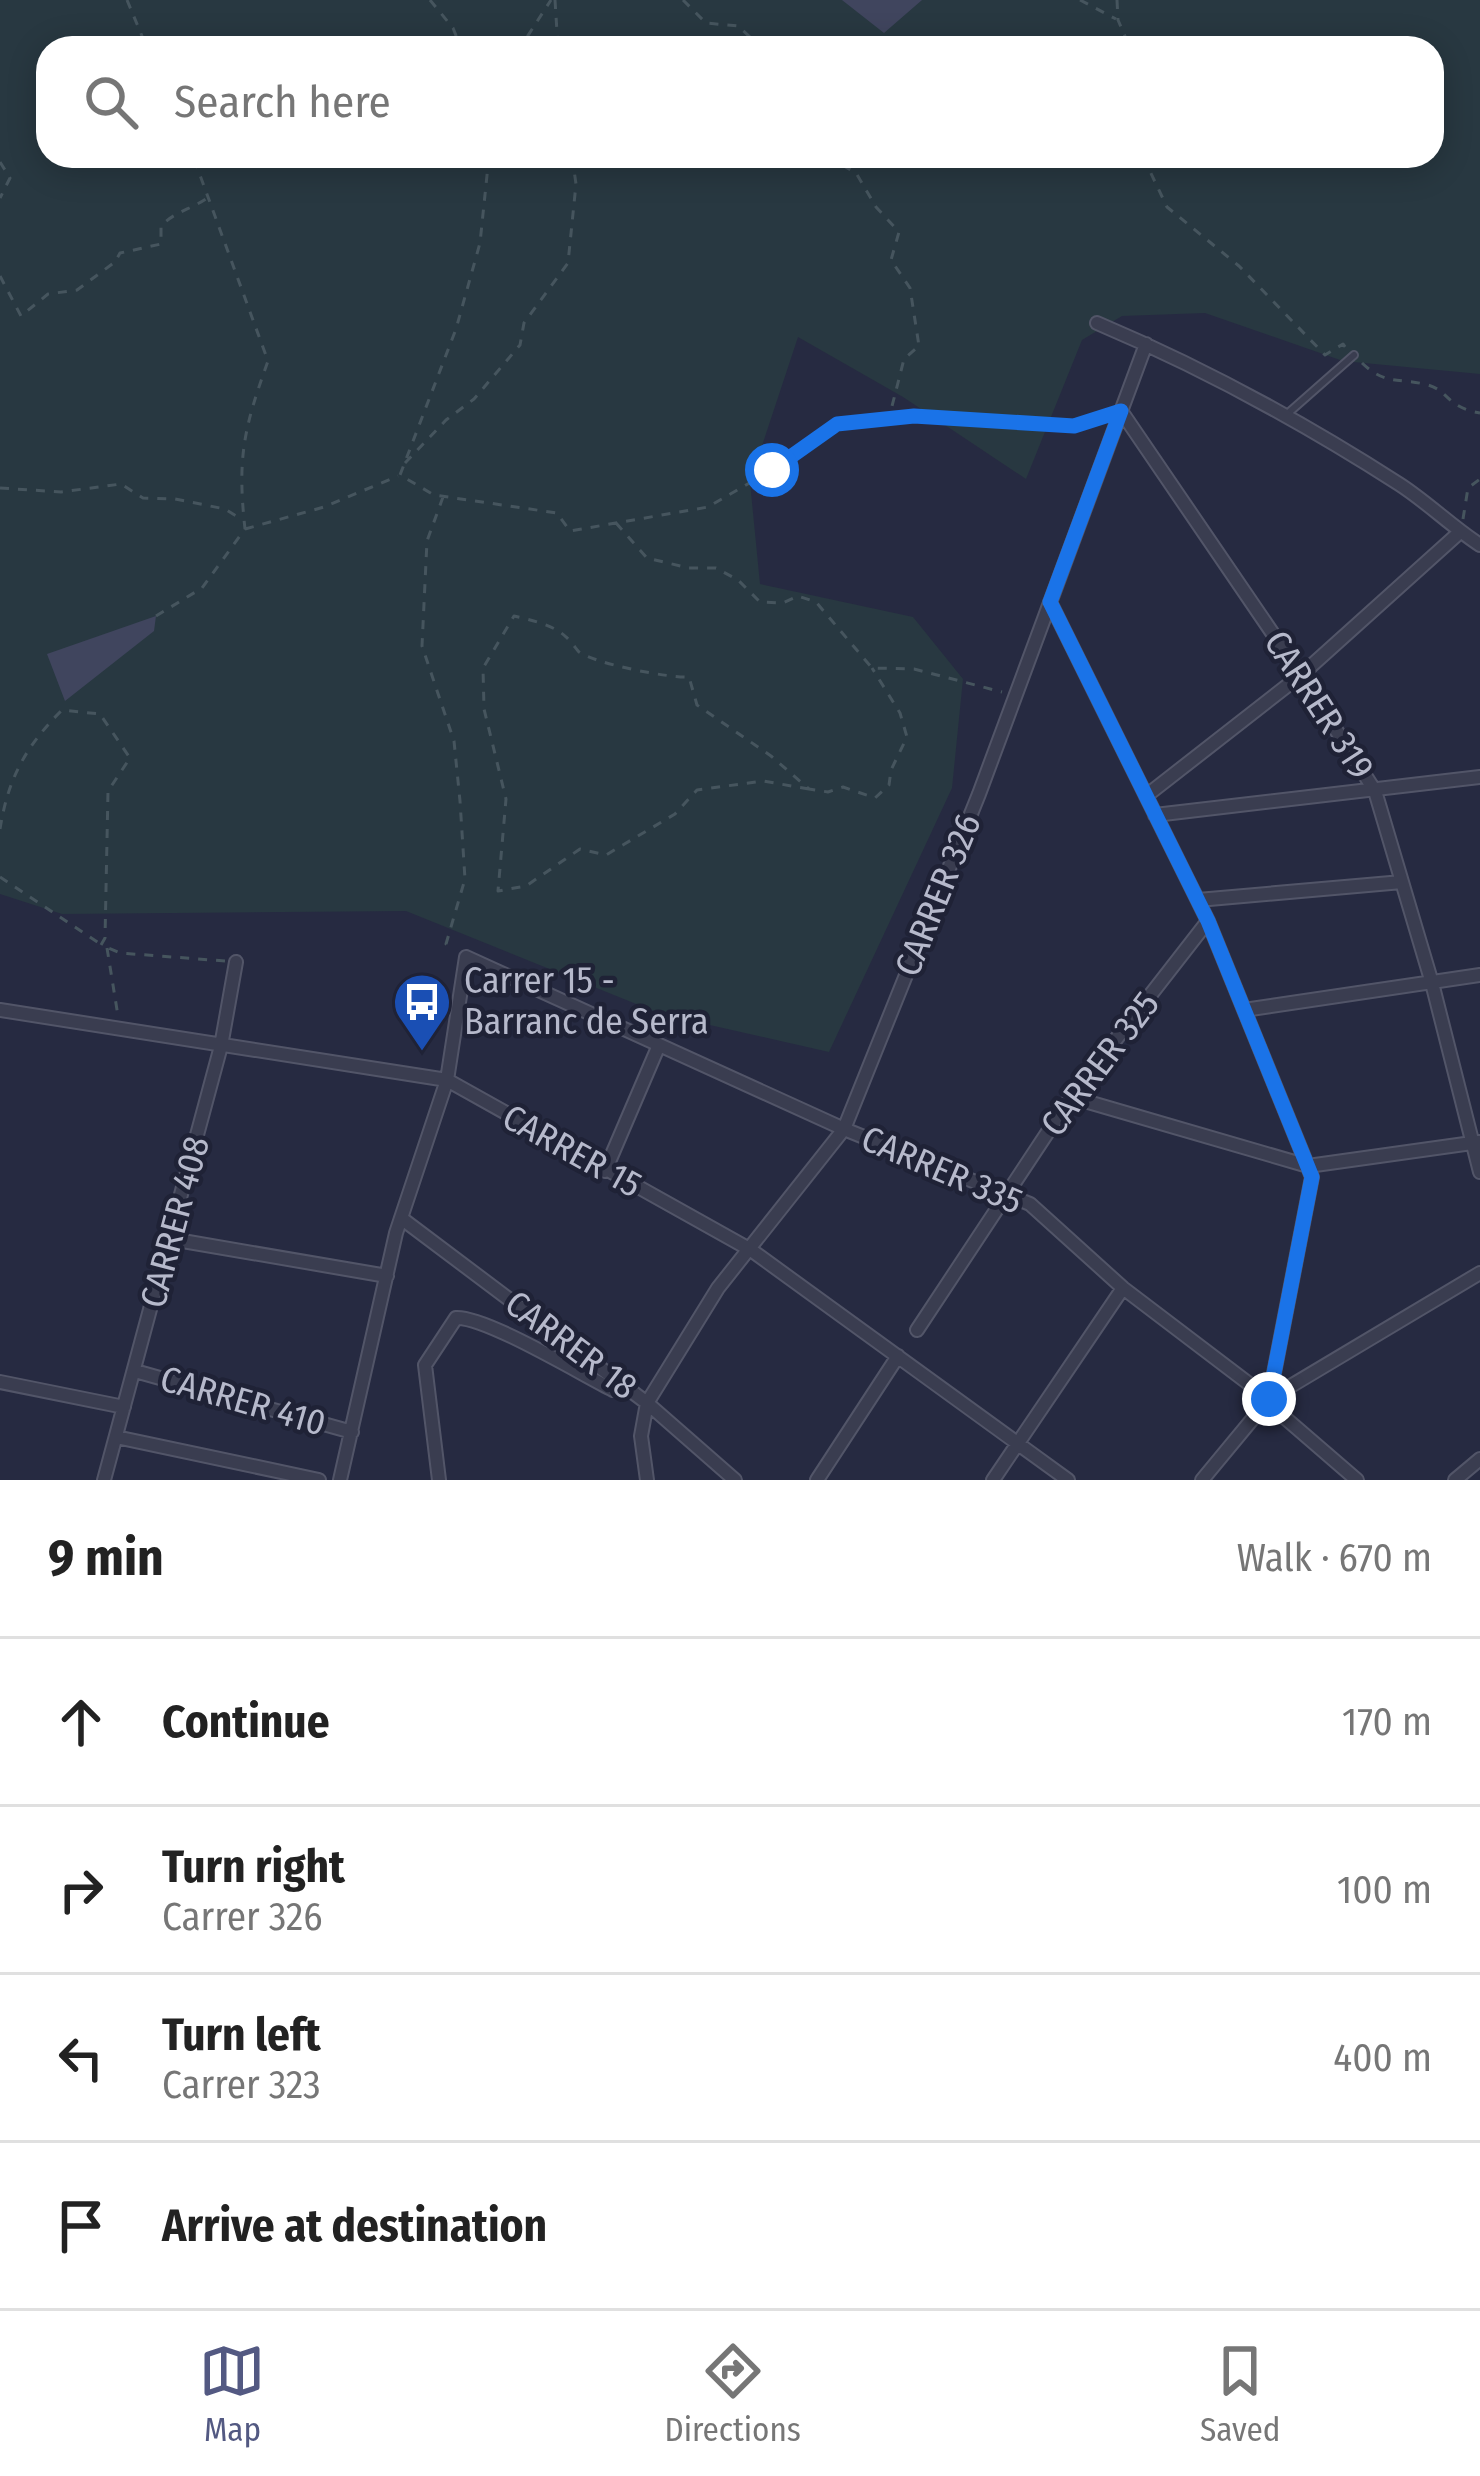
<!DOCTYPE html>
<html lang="en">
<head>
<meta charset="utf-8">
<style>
	:root { --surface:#fff; --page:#f6f6f6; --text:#222; --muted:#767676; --line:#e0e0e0; --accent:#535982 }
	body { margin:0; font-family:"Fira Sans Condensed",sans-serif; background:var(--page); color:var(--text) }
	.stop { position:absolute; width:36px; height:36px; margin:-27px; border:9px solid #1a73e8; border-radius:50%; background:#fff }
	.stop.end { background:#1a73e8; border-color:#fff; box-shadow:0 3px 12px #0008 }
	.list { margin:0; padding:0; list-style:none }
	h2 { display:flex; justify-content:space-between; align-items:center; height:156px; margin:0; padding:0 48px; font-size:51px }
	h2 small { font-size:39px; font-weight:400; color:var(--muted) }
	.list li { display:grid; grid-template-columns:78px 1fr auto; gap:36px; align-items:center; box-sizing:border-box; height:168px; padding:0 48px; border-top:3px solid var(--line) }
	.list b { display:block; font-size:45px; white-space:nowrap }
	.list p { margin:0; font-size:39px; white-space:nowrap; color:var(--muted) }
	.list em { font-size:39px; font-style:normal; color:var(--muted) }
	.icon { flex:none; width:66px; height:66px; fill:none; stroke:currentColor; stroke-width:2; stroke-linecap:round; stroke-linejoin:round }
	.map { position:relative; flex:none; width:1480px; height:1480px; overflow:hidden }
	.search { position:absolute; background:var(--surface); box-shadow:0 6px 30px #0003; left:36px; right:36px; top:36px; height:132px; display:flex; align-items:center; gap:30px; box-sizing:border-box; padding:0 42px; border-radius:36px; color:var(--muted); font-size:45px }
	.sheet { height:828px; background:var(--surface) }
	nav { display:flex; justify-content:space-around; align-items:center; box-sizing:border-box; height:168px; border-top:3px solid var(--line); background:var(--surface); font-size:33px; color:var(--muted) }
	nav a { display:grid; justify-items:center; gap:6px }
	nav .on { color:var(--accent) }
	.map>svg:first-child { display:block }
</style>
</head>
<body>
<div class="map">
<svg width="1480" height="1480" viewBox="0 0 1480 1480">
	<rect width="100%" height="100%" fill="#262a41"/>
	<path fill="#283841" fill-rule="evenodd" d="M0,0H1480V374L1343,361L1205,313L1122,316L1082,340L1026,479L903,397L798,337L750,482L760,584L913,617L963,679L952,788L829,1052L661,1014L406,911L62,914L0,894ZM48,48H1432V156H48Z"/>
	<path fill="#40455e" d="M842,0H922L884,33Z
		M156,616L154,631L65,701L47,654Z"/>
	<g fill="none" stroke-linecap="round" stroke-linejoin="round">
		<defs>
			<path id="service" d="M1286,415L1354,355"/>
			<path id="minor" d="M1097,323C1201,367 1304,423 1399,484C1427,502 1451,526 1480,545
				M1121,411L1301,675L1375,791L1432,983L1480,1172
				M1050,602L1208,921L1312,1177L1269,1399L1202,1480
				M1146,796L1301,675L1460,532
				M1155,815L1480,777
				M1198,900L1402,882
				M0,1010L447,1080L751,1250L1068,1480
				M1244,1010L1480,975
				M1071,1097L1308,1166L1479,1142
				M605,1171L659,1045
				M401,1218L647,1403L735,1480
				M171,1239L387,1276
				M917,1330L1071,1097L1208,921
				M135,1371L352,1432
				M0,1382L124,1407
				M1269,1399L1480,1273
				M116,1437L319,1480
				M104,1480L221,1046L236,962
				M340,1480L396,1233L447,1080L466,957L844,1129L1030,1204L1123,1288L1269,1399L1284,1417L1357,1480
				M439,1480L425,1365L456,1318C485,1316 581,1374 613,1390L623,1385
				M647,1480L641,1436L647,1403L718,1288L844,1129L979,794L1146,344
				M817,1480L898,1356
				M993,1480L1123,1288
				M1455,1480L1480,1459"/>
		</defs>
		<use href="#service" stroke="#525568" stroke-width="10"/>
		<use href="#minor" stroke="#525568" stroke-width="16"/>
		<path stroke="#46555e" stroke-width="3" stroke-dasharray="9 9" stroke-linecap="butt" d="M127,0L147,48
			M430,0L453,28L461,48
			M555,0L558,48
			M683,0L706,23L738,26L762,48
			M1080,0L1116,19
			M1117,0L1118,20L1130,48
			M514,48L525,40L551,0
			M489,156L480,243L456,329L400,475L434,495L557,513L570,531L708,507L772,470L837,424L914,416L1074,426L1106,416
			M827,156L856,173L876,207L899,232L891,260L910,288L919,346L904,359L889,418
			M1147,156V165L1167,207L1239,266L1325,355L1343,344L1346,348
			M0,162L10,178L0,198
			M0,276L21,316L48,294L77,290L115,262L120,253L161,244V226C175,211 193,209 210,196
			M1362,363C1386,386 1398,377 1428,385C1449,391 1446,407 1480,413
			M405,463L446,420L474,399L520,345L524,323L568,263L576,184L572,156
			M0,488L61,492L121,484L143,498L175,499L225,509L241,519
			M443,497L427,541L422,646L454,741L460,801L465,879L446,944L454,949
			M1463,519L1468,488L1480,479
			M616,523L647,558L689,568H716L738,580L760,602L783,603L798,596L816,602L872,668L914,669L1002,692
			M245,529L324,507L398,476
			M156,616L202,588L245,529C237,457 244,428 268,361L193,156
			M809,789L763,781L697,790L675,814L606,855L580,849L526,886L498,891L506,799L484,709L483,668L514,616C531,620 554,625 566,637C569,639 577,650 579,652C596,664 668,678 689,677L697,705L771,756L809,789L828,792L843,787L875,798L889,785L891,770L907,737L900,713L872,668
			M0,829C8,779 25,747 62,710L100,714L130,758L108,791L105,938L101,945L120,953L225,961
			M0,877L99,943
			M107,948L118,1016"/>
		<use href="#service" stroke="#3a3d50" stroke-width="6"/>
		<use href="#minor" stroke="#3a3d50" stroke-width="12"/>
	</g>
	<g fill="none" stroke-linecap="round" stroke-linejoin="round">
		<path stroke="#1a73e8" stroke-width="15" d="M772,470L837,424L914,416L1074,426L1121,411L1050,602L1208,921L1312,1177L1269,1399"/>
	</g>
	<defs>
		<symbol id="bus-pin" viewBox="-11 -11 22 30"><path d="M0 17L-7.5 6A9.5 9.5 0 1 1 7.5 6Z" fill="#1a4fb4" stroke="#1f2236"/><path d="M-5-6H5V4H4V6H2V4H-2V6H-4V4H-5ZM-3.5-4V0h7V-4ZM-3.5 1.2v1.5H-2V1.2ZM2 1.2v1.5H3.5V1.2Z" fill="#fff"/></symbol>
	</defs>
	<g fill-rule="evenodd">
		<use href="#bus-pin" x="389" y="969" width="66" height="90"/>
	</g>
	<g text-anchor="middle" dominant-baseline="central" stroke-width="9" stroke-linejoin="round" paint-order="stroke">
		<g font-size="36" fill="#b6b9cb" stroke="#1f2236">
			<text transform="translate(1319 705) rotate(57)">CARRER 319</text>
			<text transform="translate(938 895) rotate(-68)">CARRER 326</text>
			<text transform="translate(1100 1064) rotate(-53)">CARRER 325</text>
			<text transform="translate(572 1151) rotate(29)">CARRER 15</text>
			<text transform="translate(942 1170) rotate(23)">CARRER 335</text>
			<text transform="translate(175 1222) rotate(-75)">CARRER 408</text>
			<text transform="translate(571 1345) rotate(37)">CARRER 18</text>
			<text transform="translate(243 1401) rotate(16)">CARRER 410</text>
		</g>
		<g font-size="36" fill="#b6b9cb" stroke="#1f2236" text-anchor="start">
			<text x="464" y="981">Carrer 15 -<tspan x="464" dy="41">Barranc de Serra</tspan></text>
		</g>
	</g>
</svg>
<div class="stop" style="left:772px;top:470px"></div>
<div class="stop end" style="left:1269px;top:1399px"></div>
<div class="search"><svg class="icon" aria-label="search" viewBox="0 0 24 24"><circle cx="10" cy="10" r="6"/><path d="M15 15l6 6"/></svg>Search here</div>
</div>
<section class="sheet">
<h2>9 min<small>Walk · 670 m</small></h2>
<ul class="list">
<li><svg class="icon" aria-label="ahead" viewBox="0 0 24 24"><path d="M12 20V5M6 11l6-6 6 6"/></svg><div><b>Continue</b></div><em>170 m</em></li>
<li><svg class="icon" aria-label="right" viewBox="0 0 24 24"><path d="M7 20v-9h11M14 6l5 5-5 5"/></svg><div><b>Turn right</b><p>Carrer 326</p></div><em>100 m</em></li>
<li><svg class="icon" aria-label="left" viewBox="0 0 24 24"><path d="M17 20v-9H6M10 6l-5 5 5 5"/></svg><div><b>Turn left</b><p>Carrer 323</p></div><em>400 m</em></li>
<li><svg class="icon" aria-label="arrive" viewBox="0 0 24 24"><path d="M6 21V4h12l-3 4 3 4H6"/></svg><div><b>Arrive at destination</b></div></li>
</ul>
</section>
<nav>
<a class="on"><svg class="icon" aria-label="map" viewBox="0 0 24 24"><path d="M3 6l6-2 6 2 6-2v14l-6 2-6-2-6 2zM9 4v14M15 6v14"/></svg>Map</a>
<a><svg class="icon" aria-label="directions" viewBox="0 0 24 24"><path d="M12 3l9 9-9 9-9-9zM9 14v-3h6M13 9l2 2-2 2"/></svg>Directions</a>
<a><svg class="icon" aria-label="saved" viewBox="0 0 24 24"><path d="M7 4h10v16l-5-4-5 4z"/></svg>Saved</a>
</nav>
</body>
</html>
